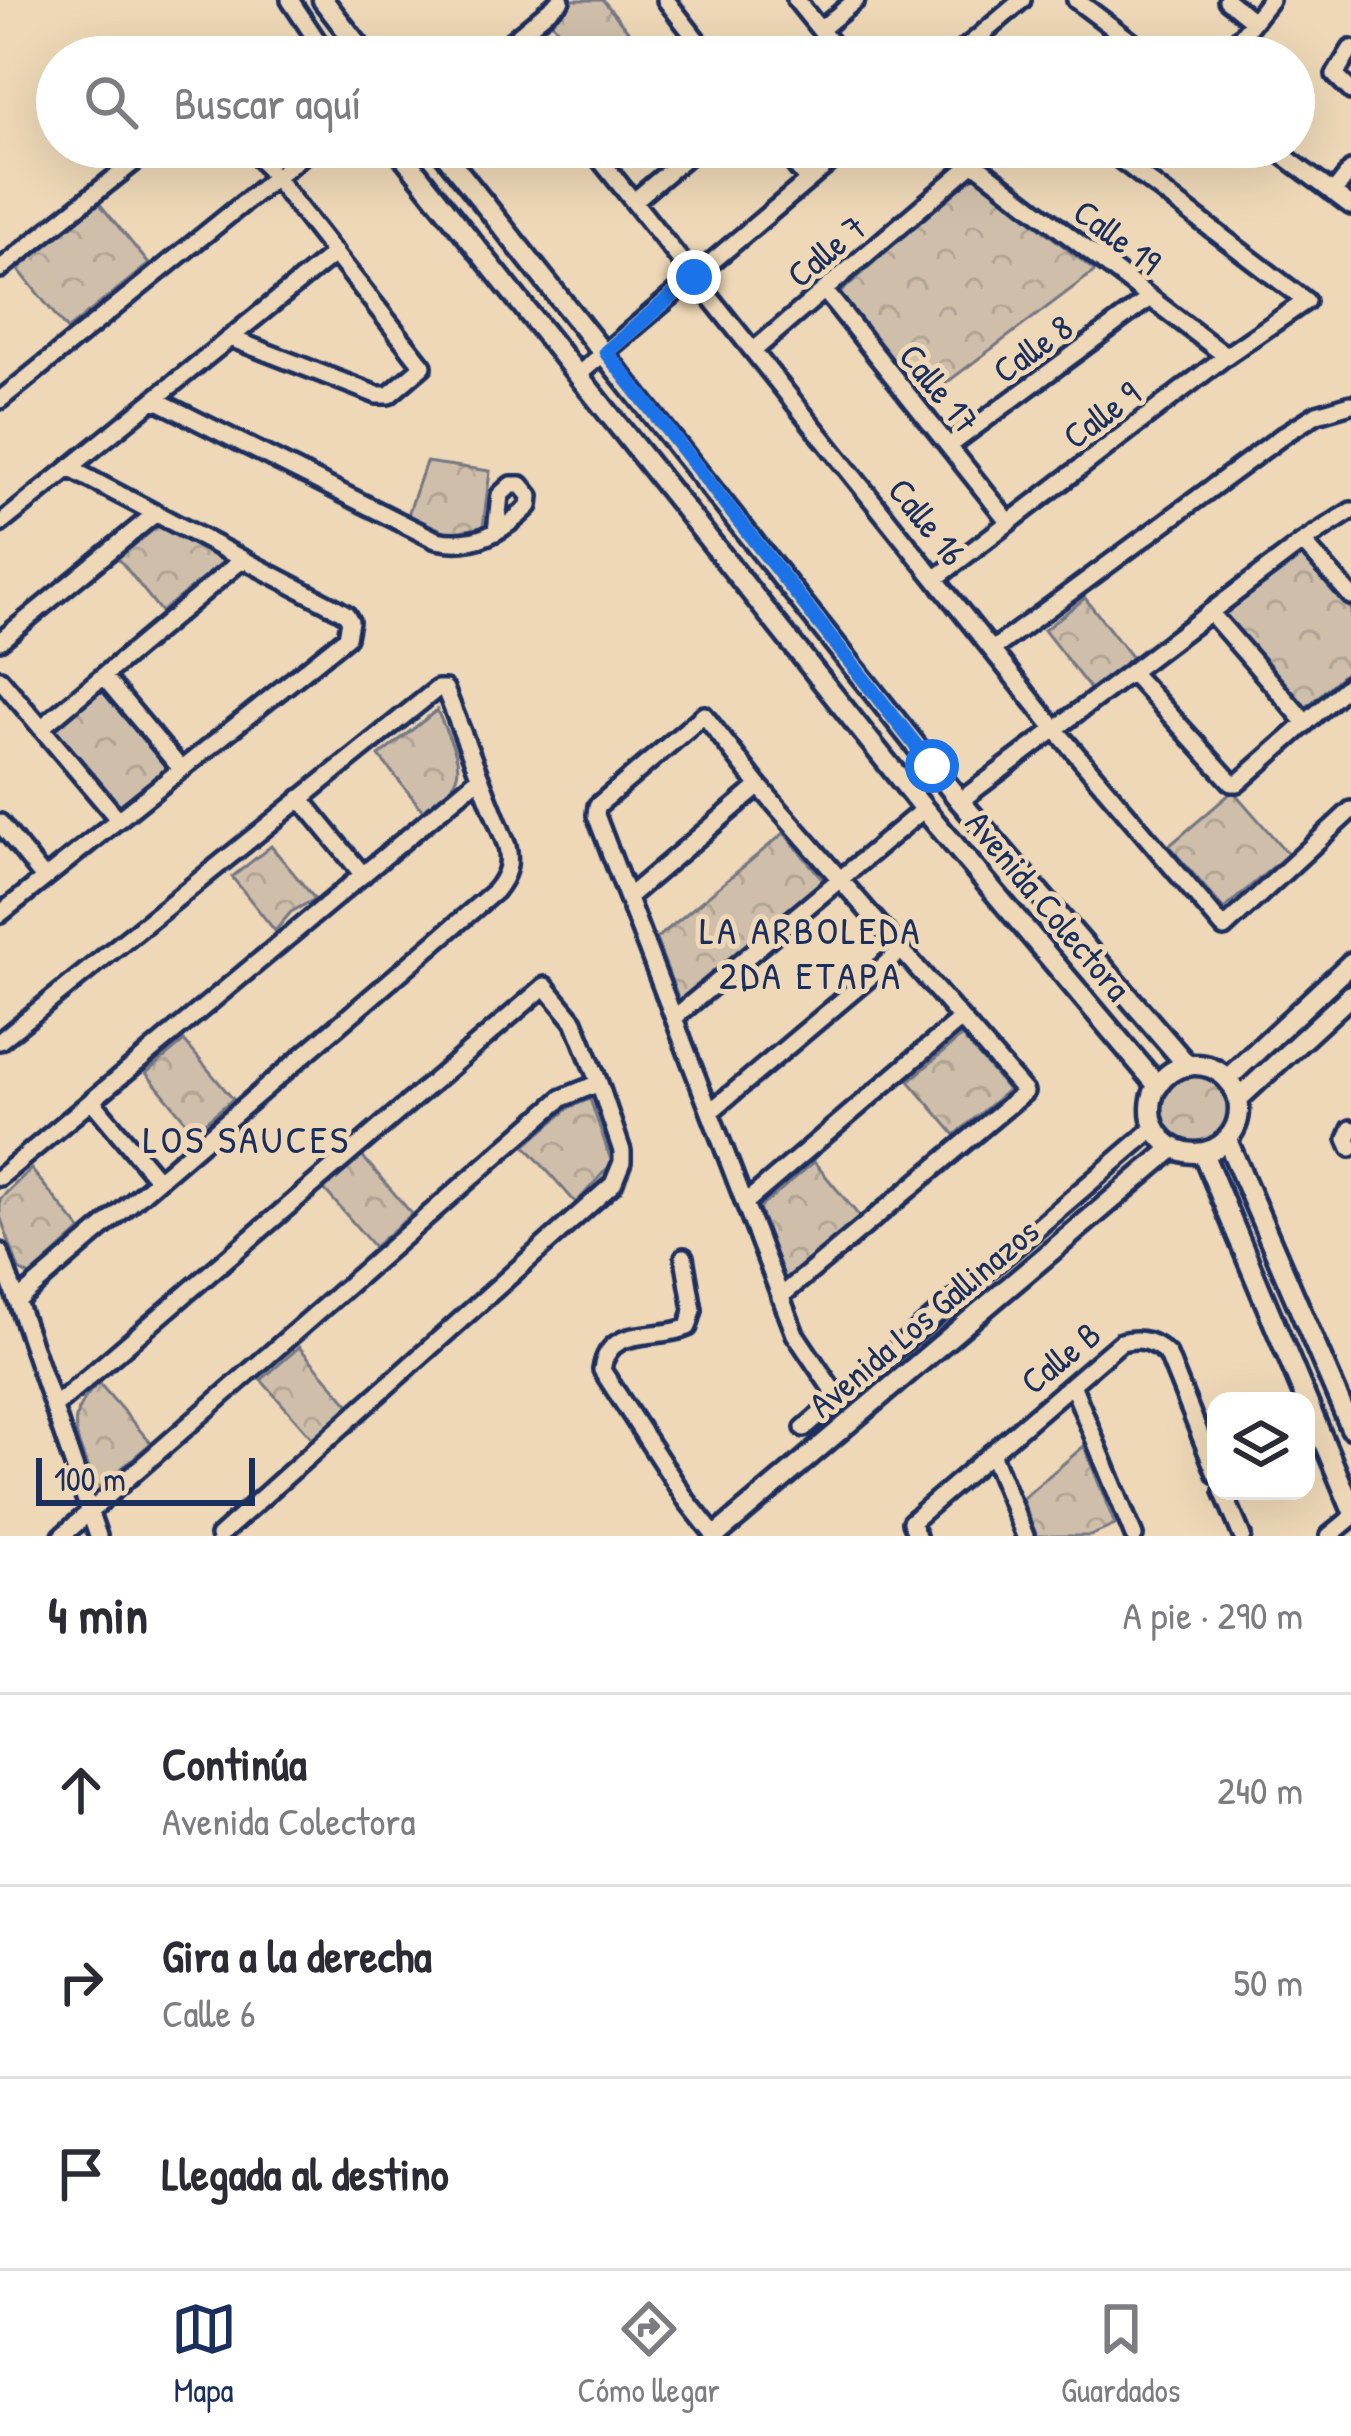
<!DOCTYPE html>
<html lang="es">
<head>
<meta charset="utf-8">
<style>
	:root { --surface:#fff; --page:#f7f7f7; --text:#2b2b33; --muted:#7c7c81; --line:#e1e1e2; --accent:#1b2f5e }
	body { margin:0; font-family:"Patrick Hand",sans-serif; background:var(--page); color:var(--text) }
	.controls { position:absolute; right:36px; bottom:36px; display:grid; overflow:hidden; border-radius:24px; box-shadow:0 12px 48px #0002 }
	.controls button { width:108px; height:108px; display:grid; place-items:center; padding:0; border:0; border-bottom:3px solid var(--line); background:var(--surface); color:var(--text); font:60px sans-serif }
	.scale { position:absolute; left:36px; bottom:30px; width:219px; box-sizing:border-box; padding-left:12px; border:6px solid #1b2f5e; border-top:0; font-size:33px; line-height:42px; white-space:nowrap; color:#1b2f5e; -webkit-text-stroke:9px #eed8b7; paint-order:stroke }
	.stop { position:absolute; width:36px; height:36px; margin:-27px; border:9px solid #1a73e8; border-radius:50%; background:#fff }
	.stop.end { background:#1a73e8; border-color:#fff; box-shadow:0 3px 12px #0008 }
	.list { margin:0; padding:0; list-style:none }
	h2 { display:flex; justify-content:space-between; align-items:center; height:156px; margin:0; padding:0 48px; font-size:51px }
	h2 small { font-size:39px; font-weight:400; color:var(--muted) }
	.list li { display:grid; grid-template-columns:78px 1fr auto; gap:36px; align-items:center; box-sizing:border-box; height:192px; padding:0 48px; border-top:3px solid var(--line) }
	.list b { display:block; font-size:45px; white-space:nowrap }
	.list p { margin:0; font-size:39px; white-space:nowrap; color:var(--muted) }
	.list em { font-size:39px; font-style:normal; color:var(--muted) }
	.icon { flex:none; width:66px; height:66px; fill:none; stroke:currentColor; stroke-width:2; stroke-linecap:round; stroke-linejoin:round }
	.map { position:relative; flex:none; width:1351px; height:1536px; overflow:hidden }
	.search { position:absolute; background:var(--surface); box-shadow:0 12px 48px #0002; left:36px; right:36px; top:36px; height:132px; display:flex; align-items:center; gap:30px; box-sizing:border-box; padding:0 42px; border-radius:66px; color:var(--muted); font-size:45px }
	.sheet { height:732px; background:var(--surface) }
	nav { display:flex; justify-content:space-around; align-items:center; box-sizing:border-box; height:168px; border-top:3px solid var(--line); background:var(--surface); font-size:33px; color:var(--muted) }
	nav a { display:grid; justify-items:center; gap:6px }
	nav .on { color:var(--accent) }
	.map>svg:first-child { display:block }
</style>
</head>
<body>
<div class="map">
<svg width="1351" height="1536" viewBox="0 0 1351 1536">
	<defs>
		<pattern id="park-crowns" width="20" height="18" patternUnits="userSpaceOnUse" patternTransform="scale(3)"><rect width="20" height="18" fill="#cfbfaa"/><path d="M2 6a3 3 0 1 1 6 0M12 15a3 3 0 1 1 6 0" fill="none" stroke="#b1a495"/></pattern>
	</defs>
	<rect width="100%" height="100%" fill="#eed8b7"/>
	<filter id="ink" filterUnits="userSpaceOnUse"><feTurbulence type="fractalNoise" baseFrequency=".00833" numOctaves="2"/><feDisplacementMap in="SourceGraphic" scale="24" xChannelSelector="R" yChannelSelector="G"/><feConvolveMatrix kernelMatrix="1 2 1 2 8 2 1 2 1" color-interpolation-filters="sRGB"/></filter>
	<g filter="url(#ink)">
		<path fill="url(#park-crowns)" stroke="#757784" stroke-width="3" d="M572,0H603L649,57H580L549,19Z
			M972,174L1095,271L925,399L840,293Z
			M99,203L149,264L67,330L18,269Z
			M426,462L490,471L483,527L449,533L408,515Z
			M161,524L227,559L161,612L118,558Z
			M1303,554L1351,609V668L1303,710L1221,616Z
			M1085,598L1132,658L1090,689L1044,630Z
			M100,687L167,768L118,808L51,727Z
			M437,710C459,763 475,773 424,812L379,756Z
			M1233,791L1288,854L1224,909L1169,846Z
			M784,833L825,882L680,1003L656,939Z
			M271,846L315,899L291,912L275,931L232,877Z
			M962,1036L1008,1090L955,1135L909,1081Z
			M184,1041L233,1099L194,1131L146,1073Z
			M1159 1110a37 37 0 1 1 74 0a37 37 0 1 1-74 0Z
			M590,1099L612,1163L576,1203L525,1146L570,1107Z
			M362,1156L412,1214L374,1247L324,1189Z
			M814,1162L860,1217L785,1282L759,1208Z
			M31,1169L81,1230L30,1276L19,1270L0,1216V1199Z
			M299,1347L350,1405L312,1438L261,1380Z
			M99,1383L151,1443L100,1487L94,1485C79,1439 59,1419 99,1383Z
			M1084,1446L1115,1525L1090,1536H1037L1022,1499Z"/>
		<g fill="none" stroke-linecap="round" stroke-linejoin="round">
			<defs>
				<path id="minor" d="M290,0L328,57
					M666,0L710,57
					M796,0L842,57
					M1076,0L1152,57
					M1227,0L1253,21
					M820,30L856,0
					M972,43L990,57
					M1351,49L1335,75L1351,91
					M518,57L508,44L561,0
					M955,57L1022,0
					M1225,57L1270,0
					M590,147L1055,729L1224,928L1351,810
					M781,147L808,181
					M1272,147L1351,206
					M974,163L1226,356
					M1333,193L1351,170
					M634,201L698,147
					M0,269L153,147
					M825,291L1009,522
					M230,338L377,395H389L423,366L251,147
					M753,351L992,147
					M579,374L848,147
					M154,399L436,540C474,548 502,533 529,506L530,496L521,485H511L500,495L496,532
					M0,400L313,147
					M949,446L1150,298
					M0,524L335,253
					M1303,542L1351,596
					M935,579L1226,356L1306,301L1104,147
					M1210,612L1306,723
					M0,641L156,513
					M992,650L1285,434L1317,414L1351,404
					M1131,672L1232,783H1238L1351,683
					M103,676L181,769
					M0,679L118,819
					M41,728L243,559
					M300,798L363,875
					M960,801L1303,542L1351,511
					M0,823L44,878
					M628,897L759,786
					M0,914L347,637L350,621L346,614L336,608L69,468
					M674,1018L924,809
					M0,1041L437,689H445L507,846C511,865 507,876 495,891L17,1301
					M92,1101L158,1180
					M711,1111L902,950
					M1351,1129L1347,1139L1351,1148
					M0,1177L480,777
					M745,1203L961,1019
					M0,1252L98,1536
					M684,1257L693,1310L688,1327C657,1341 608,1324 602,1370L687,1501L715,1536
					M780,1297L1025,1092L759,786L704,715L597,806L596,815L795,1334L838,1398
					M1072,1384L1134,1536
					M55,1406L545,986L574,1021L599,1083L622,1151V1162L613,1184L219,1536
					M804,1428L1155,1127
					M991,1453L1025,1536
					M1223,1491L1242,1536
					M62,1536L562,1098L599,1083
					M917,1536L911,1522L1121,1342C1141,1337 1154,1341 1168,1355L1216,1474
					M1329,1536L1351,1518"/>
				<path id="tertiary" d="M323,0L367,57
					M396,147L924,809L1158,1086
					M439,147L960,801L1188,1066
					M1151 1109a44 44 0 1 1 88 0a44 44 0 1 1-88 0Z
					M1227,1079L1351,963
					M1238,1099L1351,995
					M1227,1140L1351,1428
					M1203,1153L1351,1507
					M715,1536L1173,1148"/>
			</defs>
			<use href="#minor" stroke="#1b2f5e" stroke-width="24"/>
			<use href="#tertiary" stroke="#1b2f5e" stroke-width="27"/>
			<use href="#minor" stroke="#eed8b7" stroke-width="15"/>
			<use href="#tertiary" stroke="#eed8b7" stroke-width="18"/>
		</g>
	</g>
	<g fill="none" stroke-linecap="round" stroke-linejoin="round" filter="url(#ink)">
		<path stroke="#1a73e8" stroke-width="15" d="M694,277L606,352L932,766"/>
	</g>
	<g text-anchor="middle" dominant-baseline="central" stroke-width="10" stroke-linejoin="round" paint-order="stroke">
		<g font-size="36" fill="#1b2f5e" stroke="#eed8b7">
			<text transform="translate(1118 236) rotate(37)">Calle 19</text>
			<text transform="translate(826 250) rotate(-40)">Calle 7</text>
			<text transform="translate(1032 348) rotate(-36)">Calle 8</text>
			<text transform="translate(940 388) rotate(51)">Calle 17</text>
			<text transform="translate(1101 414) rotate(-37)">Calle 9</text>
			<text transform="translate(928 521) rotate(51)">Calle 16</text>
			<text transform="translate(1049 905) rotate(50)">Avenida Colectora</text>
			<text transform="translate(923 1317) rotate(-40)">Avenida Los Gallinazos</text>
			<text transform="translate(1060 1357) rotate(-39)">Calle B</text>
		</g>
		<g font-size="39" letter-spacing="3" fill="#1b2f5e" stroke="#eed8b7">
			<text x="811" y="929">LA ARBOLEDA<tspan x="811" dy="45">2DA ETAPA</tspan></text>
			<text x="247" y="1138">LOS SAUCES</text>
		</g>
	</g>
</svg>
<div class="controls">
<button><svg class="icon" aria-label="layers" viewBox="0 0 24 24"><path d="M12 4l9 5-9 5-9-5zM3 14l9 5 9-5"/></svg></button>
</div>
<div class="scale">100 m</div>
<div class="stop" style="left:932px;top:766px"></div>
<div class="stop end" style="left:694px;top:277px"></div>
<div class="search"><svg class="icon" aria-label="search" viewBox="0 0 24 24"><circle cx="10" cy="10" r="6"/><path d="M15 15l6 6"/></svg>Buscar aquí</div>
</div>
<section class="sheet">
<h2>4 min<small>A pie · 290 m</small></h2>
<ul class="list">
<li><svg class="icon" aria-label="ahead" viewBox="0 0 24 24"><path d="M12 20V5M6 11l6-6 6 6"/></svg><div><b>Continúa</b><p>Avenida Colectora</p></div><em>240 m</em></li>
<li><svg class="icon" aria-label="right" viewBox="0 0 24 24"><path d="M7 20v-9h11M14 6l5 5-5 5"/></svg><div><b>Gira a la derecha</b><p>Calle 6</p></div><em>50 m</em></li>
<li><svg class="icon" aria-label="arrive" viewBox="0 0 24 24"><path d="M6 21V4h12l-3 4 3 4H6"/></svg><div><b>Llegada al destino</b></div></li>
</ul>
</section>
<nav>
<a class="on"><svg class="icon" aria-label="map" viewBox="0 0 24 24"><path d="M3 6l6-2 6 2 6-2v14l-6 2-6-2-6 2zM9 4v14M15 6v14"/></svg>Mapa</a>
<a><svg class="icon" aria-label="directions" viewBox="0 0 24 24"><path d="M12 3l9 9-9 9-9-9zM9 14v-3h6M13 9l2 2-2 2"/></svg>Cómo llegar</a>
<a><svg class="icon" aria-label="saved" viewBox="0 0 24 24"><path d="M7 4h10v16l-5-4-5 4z"/></svg>Guardados</a>
</nav>
</body>
</html>
